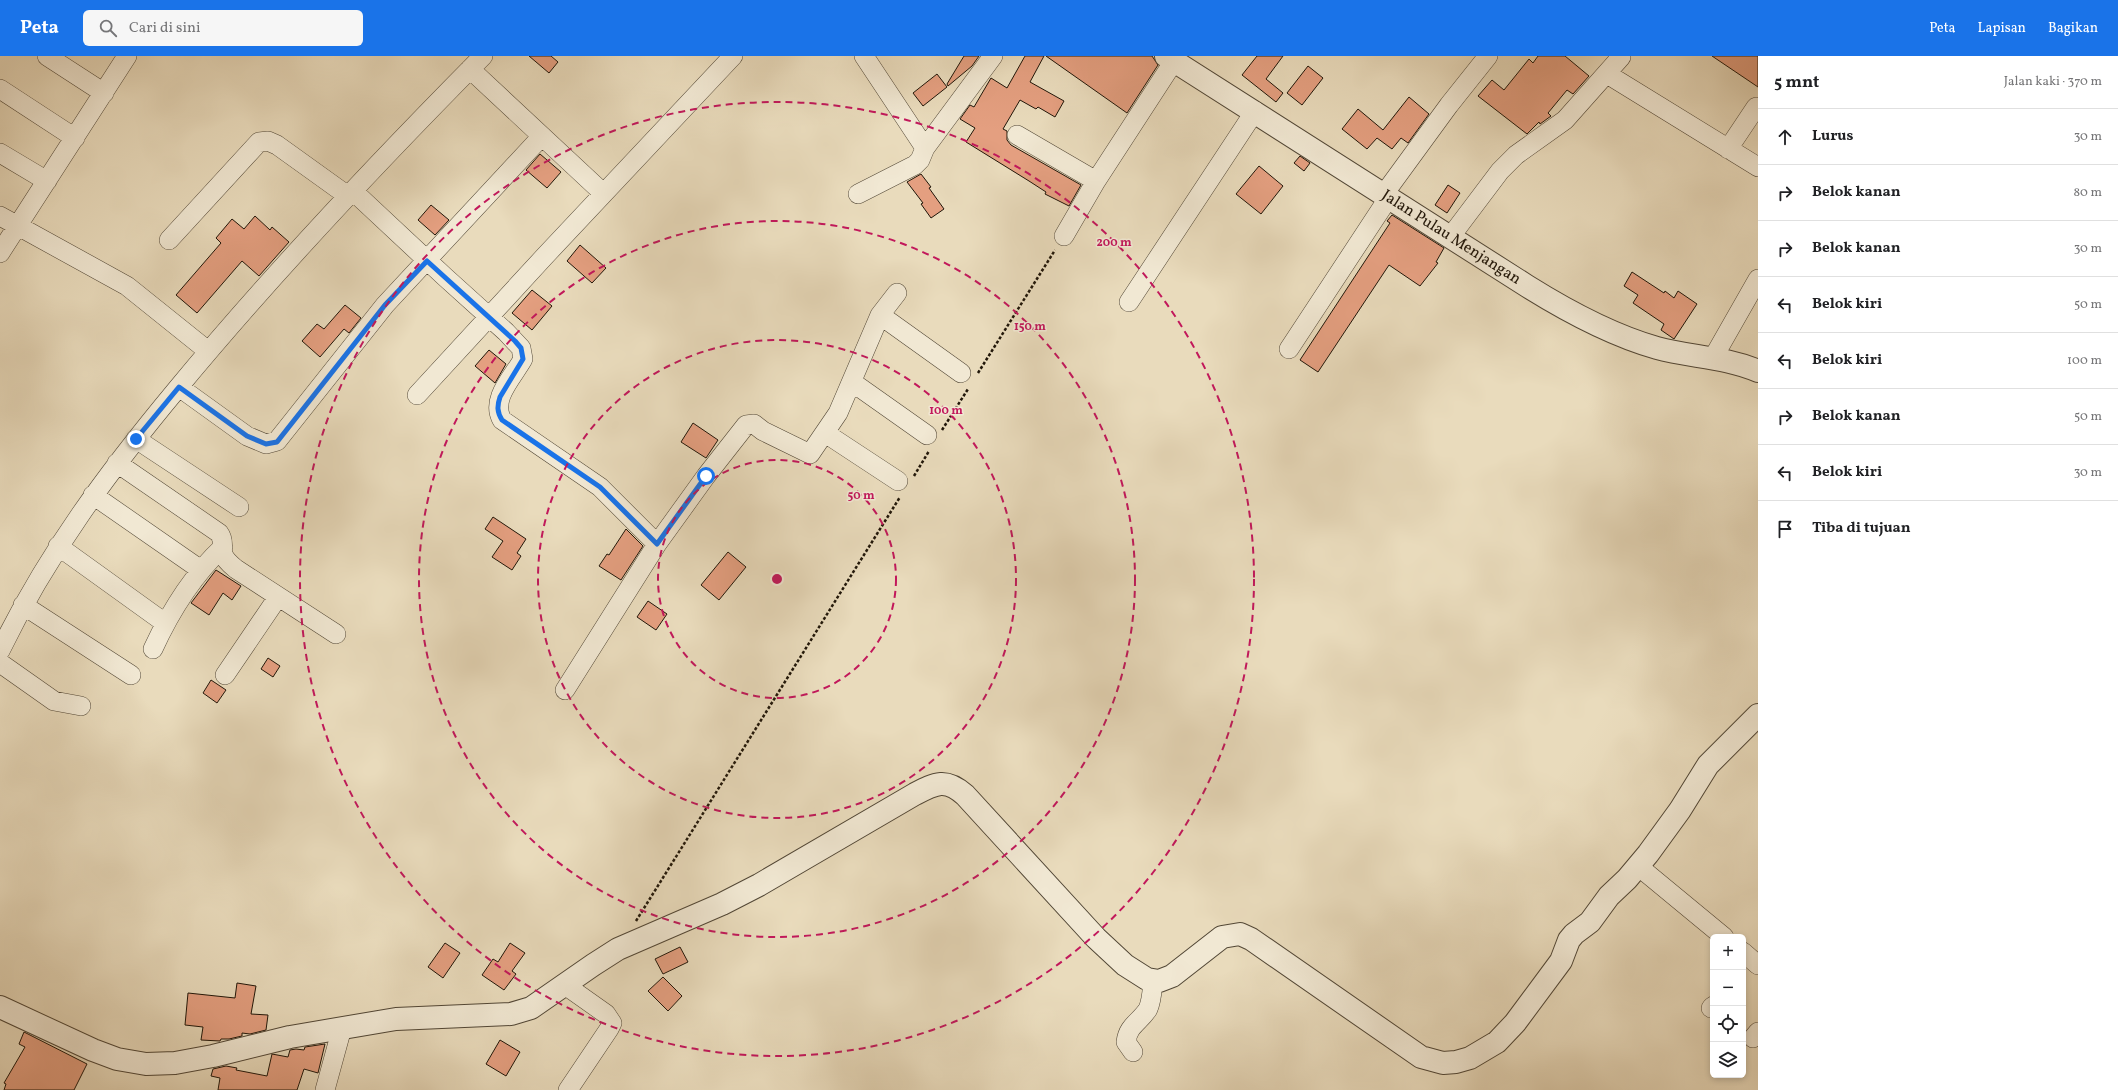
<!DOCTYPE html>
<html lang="id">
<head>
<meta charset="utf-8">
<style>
	:root { --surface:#fff; --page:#f6f6f6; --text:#202124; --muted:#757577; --line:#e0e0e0; --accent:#1a73e8 }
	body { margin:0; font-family:Vollkorn,serif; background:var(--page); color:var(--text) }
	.controls { position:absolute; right:12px; bottom:12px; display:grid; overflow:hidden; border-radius:6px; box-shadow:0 2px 6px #0003 }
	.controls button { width:36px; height:36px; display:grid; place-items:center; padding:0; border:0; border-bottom:1px solid var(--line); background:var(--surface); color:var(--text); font:20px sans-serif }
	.stop { position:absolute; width:12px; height:12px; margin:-9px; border:3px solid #1a73e8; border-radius:50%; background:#fff }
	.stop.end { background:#1a73e8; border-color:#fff; box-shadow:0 1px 4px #0008 }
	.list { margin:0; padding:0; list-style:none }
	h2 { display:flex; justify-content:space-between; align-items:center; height:52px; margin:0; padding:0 16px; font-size:17px }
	h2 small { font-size:13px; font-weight:400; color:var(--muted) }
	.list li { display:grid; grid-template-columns:26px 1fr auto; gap:12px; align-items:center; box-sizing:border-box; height:56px; padding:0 16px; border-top:1px solid var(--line) }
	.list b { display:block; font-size:15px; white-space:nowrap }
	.list em { font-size:13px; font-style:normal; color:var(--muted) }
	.icon { flex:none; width:22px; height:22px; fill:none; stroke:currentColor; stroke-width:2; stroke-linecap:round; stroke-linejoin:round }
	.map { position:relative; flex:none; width:1758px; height:1034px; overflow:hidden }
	header { display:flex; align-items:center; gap:24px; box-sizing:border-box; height:56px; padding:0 20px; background:var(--accent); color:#fff }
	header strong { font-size:19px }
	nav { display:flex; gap:22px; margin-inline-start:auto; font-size:14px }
	.search { width:280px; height:36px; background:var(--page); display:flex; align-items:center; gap:10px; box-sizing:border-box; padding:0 14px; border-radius:6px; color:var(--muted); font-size:15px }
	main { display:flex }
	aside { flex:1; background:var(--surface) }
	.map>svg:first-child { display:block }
</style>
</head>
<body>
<header>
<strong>Peta</strong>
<div class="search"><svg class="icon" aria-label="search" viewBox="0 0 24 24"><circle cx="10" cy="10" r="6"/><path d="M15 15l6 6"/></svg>Cari di sini</div>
<nav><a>Peta</a><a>Lapisan</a><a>Bagikan</a></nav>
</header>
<main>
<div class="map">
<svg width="1758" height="1034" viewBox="0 0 1758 1034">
	<rect width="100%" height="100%" fill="#e9dbbc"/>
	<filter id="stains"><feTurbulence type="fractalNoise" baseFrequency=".005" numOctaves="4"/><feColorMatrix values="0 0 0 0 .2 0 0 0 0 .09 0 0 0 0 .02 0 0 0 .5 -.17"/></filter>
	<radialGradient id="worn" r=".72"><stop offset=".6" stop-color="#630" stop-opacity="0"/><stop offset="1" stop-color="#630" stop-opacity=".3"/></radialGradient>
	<path fill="#e49f80" stroke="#201609" d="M529,0H551L558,6L549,17Z
		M964,0H979L972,10L948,30L947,28Z
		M1025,0H1044L1030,26L1064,45L1055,61L1038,51L1036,53L1020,44L1003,73L1007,75V84L1011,89L1081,129L1069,150L1045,138L1046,136L1029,125L966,86L975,72L960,63L970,49L974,51L991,22L1007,32Z
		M1046,0H1152L1158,9L1127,57Z
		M1257,0H1283L1266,23L1283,37L1276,46L1242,19Z
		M1538,0H1565L1589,20L1573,38L1567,34L1548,57L1551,60L1540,68L1539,66L1527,78L1478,40L1492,24L1504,34L1529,3L1533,7Z
		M1712,0H1758V31Z
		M1308,10L1323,22L1302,49L1287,37Z
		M937,18L947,31L923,50L913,37Z
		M1409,41L1429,58L1408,87L1401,82L1392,93L1377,82L1367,93L1342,73L1358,53L1383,74Z
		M540,98L561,116L547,132L526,114Z
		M1300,100L1310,107L1304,115L1294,107Z
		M1259,110L1283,130L1261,158L1236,138Z
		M921,118L931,131L929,132L944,153L931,162L921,148L923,147L907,126Z
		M1448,129L1460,137L1447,157L1435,149Z
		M431,149L449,164L435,179L418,164Z
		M1392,159L1444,192L1436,206L1438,207L1420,230L1389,209L1318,316L1300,304L1390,167L1387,165Z
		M255,160L270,174L272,171L289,186L259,220L242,205L197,257L176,239L221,187L216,182L232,163L244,173Z
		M580,189L606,212L592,227L567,205Z
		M1632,216L1664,237L1665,235L1674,242L1678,235L1697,248L1674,283L1661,274L1664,268L1633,247L1638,239L1624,230Z
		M532,234L552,250L532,274L512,257Z
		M345,249L361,262L349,277L344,273L320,301L302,285L317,268L324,273Z
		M489,294L506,308L495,327L475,310Z
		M693,367L718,384L706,402L681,386Z
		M493,461L526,483L517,497L521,500L512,514L492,501L503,485L485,473Z
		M626,473L643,490L621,524L599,510L607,498L609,499Z
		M728,496L746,511L719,544L701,529Z
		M216,514L241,530L232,544L223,537L209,559L191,547Z
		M648,545L667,558L656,574L637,561Z
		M268,602L280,610L273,621L261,613Z
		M211,624L226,634L217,647L203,637Z
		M445,887L460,897L443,922L428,911Z
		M510,887L525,897L512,915L516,918L504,934L482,919L493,903L498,906Z
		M680,891L688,906L663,918L655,903Z
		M663,921L682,940L668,955L648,935Z
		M237,927L256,930L251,958L268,959L266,974L250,978L242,977V980L229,983H221L220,985L201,984L203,971L185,969L188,937L235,942Z
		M24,976L87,1008L74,1034H4L6,1028L4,1027L25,991L19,988Z
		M500,984L520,996L506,1020L486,1008Z
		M325,988L318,1017L304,1013L297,1034H218L220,1022L211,1020L213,1013L226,1010L237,1012L236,1014L267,1020L272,998L288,1001L290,994L296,993L304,994L305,991Z"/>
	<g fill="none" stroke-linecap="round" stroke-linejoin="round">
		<defs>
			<path id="minor" d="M47,0L104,37
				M470,13L603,137
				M1607,18L1758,111
				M0,33L75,82
				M1017,79L1096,125
				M925,92L993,0
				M1728,93L1756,51
				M0,97L47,125
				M353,135L445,221L506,276L521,292L523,303C513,321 490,343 502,364L600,431L657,488
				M858,138L915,109L920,104L925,92L864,0
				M1384,138L1449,49L1488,0
				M0,160L127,230L208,295
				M1064,180L1096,125L1174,5
				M1451,180L1500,115L1516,99L1565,64L1621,1
				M169,184L259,86L268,85L277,89L348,140
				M0,197L127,0
				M1129,246L1255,55
				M880,259L961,317
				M1289,293L1389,141
				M1713,302L1758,223
				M852,326L927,379
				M179,331L247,380L266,388L277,385L385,249L542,80
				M417,339L544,201L733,0
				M825,377L898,425
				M136,383L239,451
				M117,407L219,477C225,485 221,489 223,498C225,504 231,509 236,513L336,578
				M93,439L201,514
				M58,490L165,567
				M23,549L131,619
				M153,593C170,556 193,519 223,491
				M0,595C47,498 108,416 177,333C273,217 377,107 483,0
				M0,607L54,645L81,650
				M225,619L278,541
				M565,634L657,488L706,420L746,369L754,368L763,375L810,398L838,357L880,259L897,237
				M1638,810L1724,881
				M1743,896L1758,909
				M565,929L606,958L612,967L609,973L568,1034
				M1711,952L1713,950
				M1753,982L1758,976
				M1133,996L1126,986C1128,969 1140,966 1148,953C1152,944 1152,934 1153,925
				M325,1034L342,972"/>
			<g id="tertiary">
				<path id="s1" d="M1166,0L1527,230C1567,255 1611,279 1657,292C1690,301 1726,301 1758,315"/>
				<path d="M0,951L93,994L117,1003L146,1008L175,1007L213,1000L290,981L396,963L511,958L531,952L593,909L618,893L722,848L759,829L915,738C936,727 946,722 965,739L1096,882L1125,909L1147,923L1159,925L1172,920L1222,881L1240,878L1251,883L1421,1001L1443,1007L1456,1006L1470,1002L1497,986L1515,967L1561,905L1569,884L1574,878L1590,866L1609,840L1627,823L1648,798L1680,754L1708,709L1758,659"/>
			</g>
		</defs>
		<use href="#minor" stroke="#524736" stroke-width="20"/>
		<use href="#tertiary" stroke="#524736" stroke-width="24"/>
		<path stroke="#201609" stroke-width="2.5" stroke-dasharray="3 2" stroke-linecap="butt" d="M978,317L1055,194
			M942,374L968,333
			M914,420L929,395
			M636,865L900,441"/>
		<use href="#minor" stroke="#f1e8d3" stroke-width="19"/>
		<use href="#tertiary" stroke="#f1e8d3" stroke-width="22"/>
	</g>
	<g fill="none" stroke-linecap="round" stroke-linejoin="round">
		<path stroke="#1a73e8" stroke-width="5" d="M136,383L179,331L247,380L266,388L277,386L385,249L427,205L515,285L521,292L523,303L500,341C497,350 497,356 502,364L600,431L657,488L706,420"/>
	</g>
	<g fill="none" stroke="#c2185b" stroke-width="2" stroke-dasharray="7 5">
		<circle cx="777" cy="523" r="119"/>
		<circle cx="777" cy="523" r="239"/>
		<circle cx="777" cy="523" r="358"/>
		<circle cx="777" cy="523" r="477"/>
	</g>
	<g text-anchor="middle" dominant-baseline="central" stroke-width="3" stroke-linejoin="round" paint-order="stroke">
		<g font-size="16" fill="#201609" stroke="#f1e8d3">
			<text stroke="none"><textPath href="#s1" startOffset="338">Jalan Pulau Menjangan</textPath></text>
		</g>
	</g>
	<circle cx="777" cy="523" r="6" fill="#c2185b" stroke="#f1e8d3" stroke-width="2"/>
	<g font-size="12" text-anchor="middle" font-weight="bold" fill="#c2185b" stroke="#f1e8d3" stroke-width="3" stroke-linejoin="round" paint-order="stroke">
		<text x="1114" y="190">200 m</text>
		<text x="1030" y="274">150 m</text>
		<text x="946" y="358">100 m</text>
		<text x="861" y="443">50 m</text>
	</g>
	<rect width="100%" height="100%" filter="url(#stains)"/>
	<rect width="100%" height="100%" fill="url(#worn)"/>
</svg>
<div class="controls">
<button>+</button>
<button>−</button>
<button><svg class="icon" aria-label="locate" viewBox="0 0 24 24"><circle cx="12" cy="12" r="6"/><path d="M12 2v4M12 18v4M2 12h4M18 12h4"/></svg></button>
<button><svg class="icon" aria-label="layers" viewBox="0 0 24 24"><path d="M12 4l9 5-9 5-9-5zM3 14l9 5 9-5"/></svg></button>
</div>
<div class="stop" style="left:706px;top:420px"></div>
<div class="stop end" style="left:136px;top:383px"></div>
</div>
<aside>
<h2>5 mnt<small>Jalan kaki · 370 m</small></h2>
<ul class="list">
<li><svg class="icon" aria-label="ahead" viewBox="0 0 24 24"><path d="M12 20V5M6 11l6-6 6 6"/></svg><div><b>Lurus</b></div><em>30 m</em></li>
<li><svg class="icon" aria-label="right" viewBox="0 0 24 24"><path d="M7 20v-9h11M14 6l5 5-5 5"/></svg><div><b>Belok kanan</b></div><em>80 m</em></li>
<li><svg class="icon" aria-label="right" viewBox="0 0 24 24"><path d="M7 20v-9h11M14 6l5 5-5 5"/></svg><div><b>Belok kanan</b></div><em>30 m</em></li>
<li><svg class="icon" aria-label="left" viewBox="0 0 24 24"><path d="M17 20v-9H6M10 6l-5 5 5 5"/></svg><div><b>Belok kiri</b></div><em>50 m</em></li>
<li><svg class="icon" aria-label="left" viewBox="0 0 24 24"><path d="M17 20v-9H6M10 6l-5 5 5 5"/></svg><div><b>Belok kiri</b></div><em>100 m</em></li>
<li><svg class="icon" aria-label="right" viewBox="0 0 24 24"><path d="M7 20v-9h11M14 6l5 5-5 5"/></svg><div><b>Belok kanan</b></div><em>50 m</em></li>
<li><svg class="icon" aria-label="left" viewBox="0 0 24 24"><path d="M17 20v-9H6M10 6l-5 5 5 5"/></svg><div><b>Belok kiri</b></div><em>30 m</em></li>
<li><svg class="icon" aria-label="arrive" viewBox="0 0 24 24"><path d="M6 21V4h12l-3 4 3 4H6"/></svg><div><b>Tiba di tujuan</b></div></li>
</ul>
</aside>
</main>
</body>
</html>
